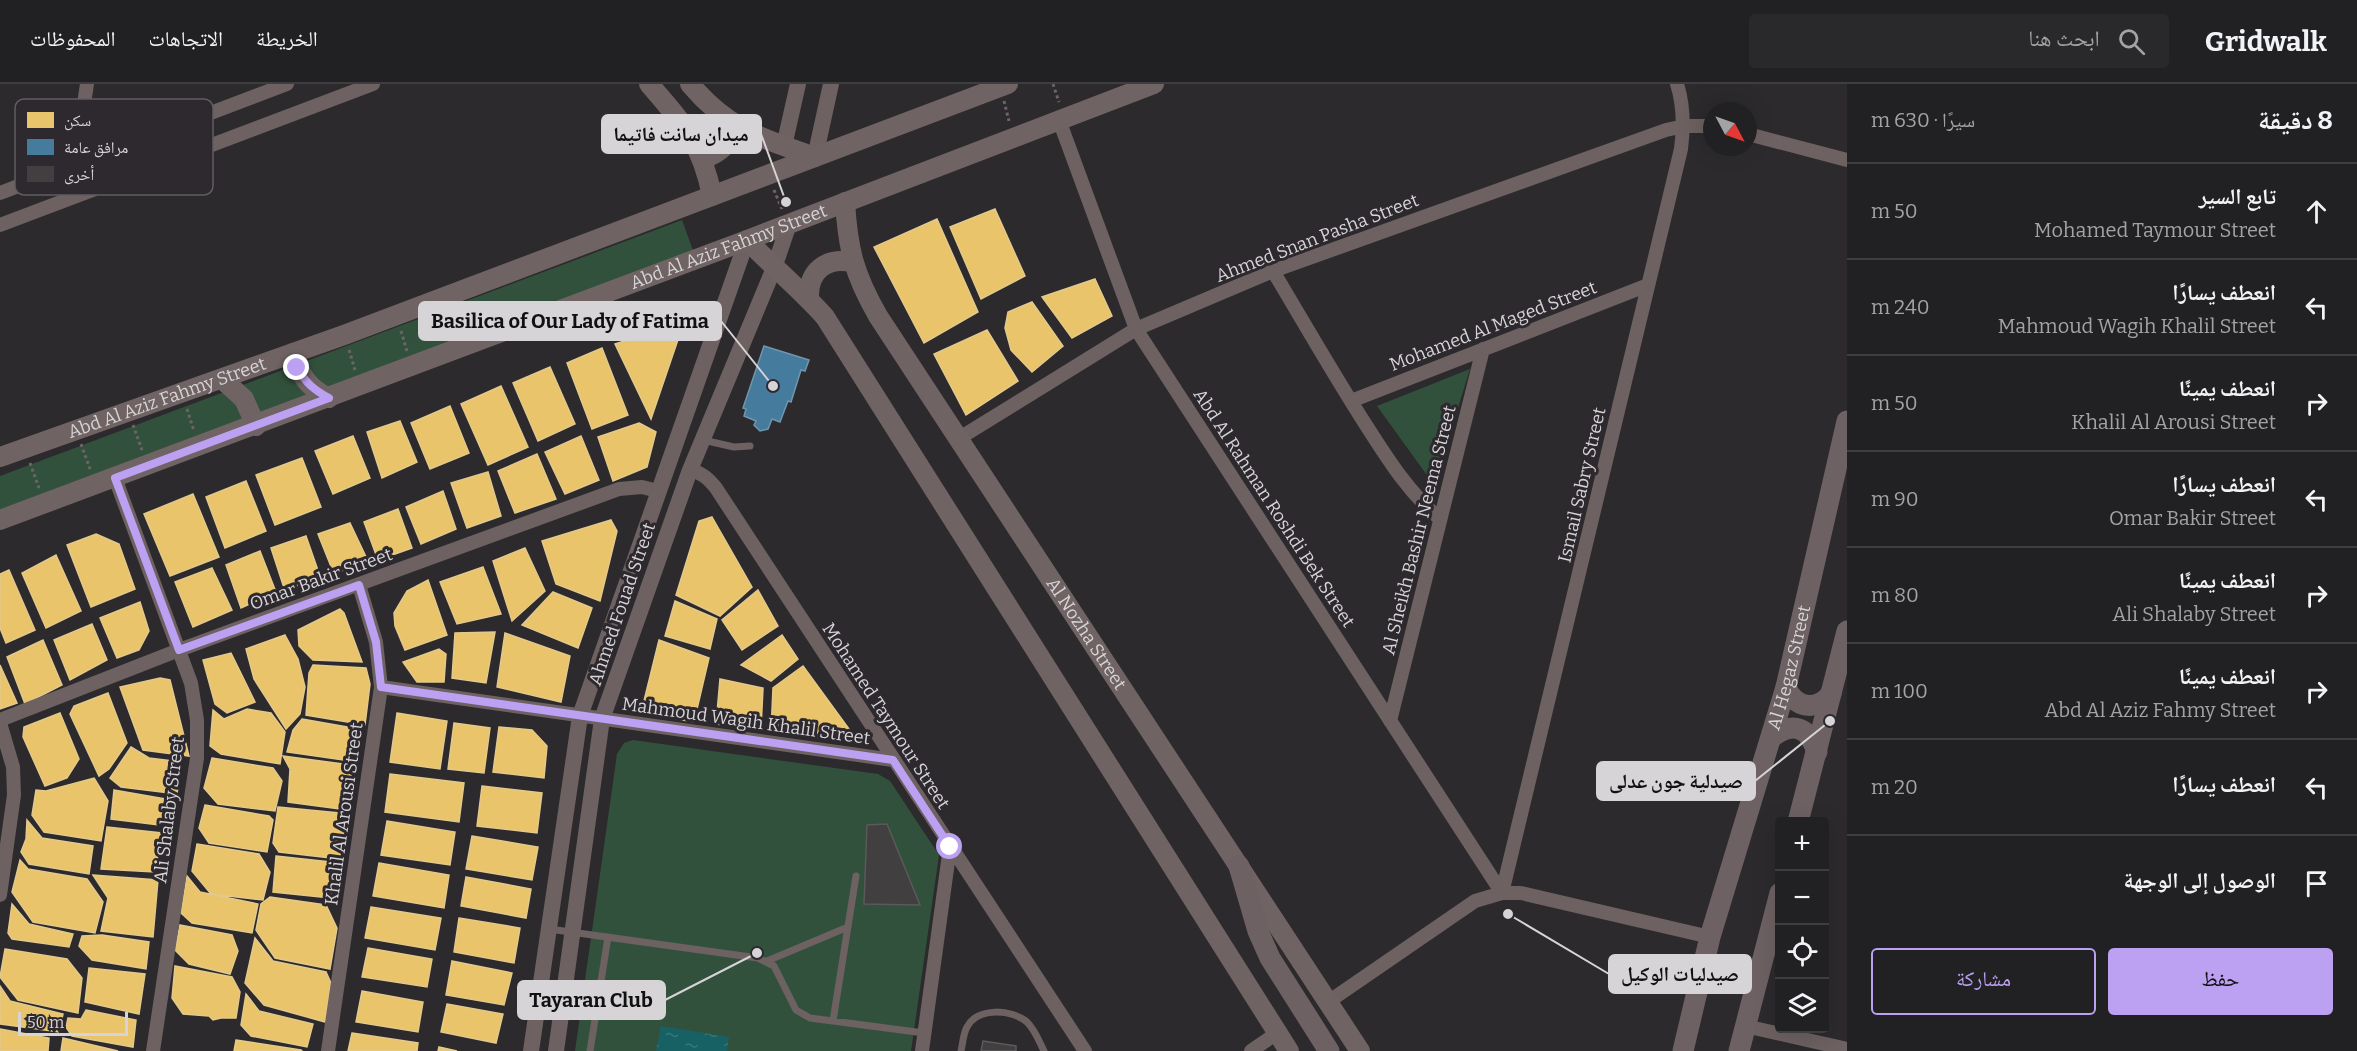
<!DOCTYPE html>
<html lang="ar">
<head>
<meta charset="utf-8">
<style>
	:root { --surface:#212022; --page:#29282a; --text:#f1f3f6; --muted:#a2a3a5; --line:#3e3e40; --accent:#bca0f2 }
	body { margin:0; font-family:Bitter,"Noto Naskh Arabic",serif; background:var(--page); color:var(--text); direction:rtl }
	.controls { position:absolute; right:18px; bottom:18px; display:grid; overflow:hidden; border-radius:6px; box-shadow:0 6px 24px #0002 }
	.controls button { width:54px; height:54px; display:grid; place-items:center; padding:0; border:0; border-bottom:2px solid var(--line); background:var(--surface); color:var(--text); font:30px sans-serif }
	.compass { position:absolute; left:1703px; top:18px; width:54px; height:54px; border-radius:50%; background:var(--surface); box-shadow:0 6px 24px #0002; rotate:131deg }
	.scale { position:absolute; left:18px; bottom:15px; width:110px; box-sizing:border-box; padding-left:6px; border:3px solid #d6d4d7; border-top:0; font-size:16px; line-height:21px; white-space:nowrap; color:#d6d4d7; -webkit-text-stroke:4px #2d292e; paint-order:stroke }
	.stop { position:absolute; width:18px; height:18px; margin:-14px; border:4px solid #bca0f2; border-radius:50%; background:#fff }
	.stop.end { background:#bca0f2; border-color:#fff; box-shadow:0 2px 6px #0008 }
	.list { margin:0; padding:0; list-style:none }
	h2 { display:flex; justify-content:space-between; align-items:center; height:78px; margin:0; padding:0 24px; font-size:26px }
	h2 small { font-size:20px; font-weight:400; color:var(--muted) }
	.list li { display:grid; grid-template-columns:39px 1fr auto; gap:18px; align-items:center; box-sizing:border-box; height:96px; padding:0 24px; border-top:2px solid var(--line) }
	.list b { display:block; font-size:22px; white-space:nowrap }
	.list p { margin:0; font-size:20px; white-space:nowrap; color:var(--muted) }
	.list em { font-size:20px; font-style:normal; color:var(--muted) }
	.actions { display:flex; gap:12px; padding:18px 24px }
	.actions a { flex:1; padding:14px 0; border:2px solid var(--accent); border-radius:6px; text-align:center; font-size:21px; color:var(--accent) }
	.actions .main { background:var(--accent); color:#111 }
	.icon { flex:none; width:33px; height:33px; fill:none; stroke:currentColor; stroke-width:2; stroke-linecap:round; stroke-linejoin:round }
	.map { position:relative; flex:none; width:1847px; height:967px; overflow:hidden; direction:ltr }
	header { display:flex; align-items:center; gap:36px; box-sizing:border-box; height:84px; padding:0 30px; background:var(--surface); border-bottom:2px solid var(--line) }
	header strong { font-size:28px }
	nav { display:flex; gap:33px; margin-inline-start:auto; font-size:21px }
	.search { width:420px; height:54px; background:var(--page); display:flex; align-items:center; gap:15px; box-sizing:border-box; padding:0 21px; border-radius:6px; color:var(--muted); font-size:22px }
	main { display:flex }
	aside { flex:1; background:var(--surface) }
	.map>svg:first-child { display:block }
</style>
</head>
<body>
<header>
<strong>Gridwalk</strong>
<div class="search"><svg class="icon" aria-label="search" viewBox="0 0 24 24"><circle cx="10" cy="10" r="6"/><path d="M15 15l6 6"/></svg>ابحث هنا</div>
<nav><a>الخريطة</a><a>الاتجاهات</a><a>المحفوظات</a></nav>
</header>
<main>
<aside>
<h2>8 دقيقة<small>سيرًا · 630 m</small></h2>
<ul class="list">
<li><svg class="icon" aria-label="ahead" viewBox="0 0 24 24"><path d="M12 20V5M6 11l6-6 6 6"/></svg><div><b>تابع السير</b><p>Mohamed Taymour Street</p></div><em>50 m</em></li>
<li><svg class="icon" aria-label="left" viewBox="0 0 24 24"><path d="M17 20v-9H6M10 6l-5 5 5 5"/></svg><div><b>انعطف يسارًا</b><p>Mahmoud Wagih Khalil Street</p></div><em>240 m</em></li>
<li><svg class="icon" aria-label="right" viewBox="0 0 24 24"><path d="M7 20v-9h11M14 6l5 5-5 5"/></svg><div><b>انعطف يمينًا</b><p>Khalil Al Arousi Street</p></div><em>50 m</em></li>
<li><svg class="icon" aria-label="left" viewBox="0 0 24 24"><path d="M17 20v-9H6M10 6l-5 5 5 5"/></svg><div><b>انعطف يسارًا</b><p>Omar Bakir Street</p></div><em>90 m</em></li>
<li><svg class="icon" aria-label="right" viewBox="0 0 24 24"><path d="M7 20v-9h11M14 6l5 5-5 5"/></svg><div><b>انعطف يمينًا</b><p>Ali Shalaby Street</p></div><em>80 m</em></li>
<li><svg class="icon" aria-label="right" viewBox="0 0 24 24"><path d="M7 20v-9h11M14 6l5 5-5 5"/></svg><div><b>انعطف يمينًا</b><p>Abd Al Aziz Fahmy Street</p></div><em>100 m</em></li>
<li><svg class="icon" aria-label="left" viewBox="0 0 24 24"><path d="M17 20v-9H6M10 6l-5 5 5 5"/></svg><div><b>انعطف يسارًا</b></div><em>20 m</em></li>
<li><svg class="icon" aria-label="arrive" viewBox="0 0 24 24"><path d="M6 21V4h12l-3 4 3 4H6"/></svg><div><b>الوصول إلى الوجهة</b></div></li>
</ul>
<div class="actions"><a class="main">حفظ</a><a>مشاركة</a></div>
</aside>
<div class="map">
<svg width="1847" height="967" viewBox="0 0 1847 967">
	<defs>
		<pattern id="water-ripples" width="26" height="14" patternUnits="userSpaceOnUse" patternTransform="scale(1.5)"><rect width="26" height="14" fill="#176064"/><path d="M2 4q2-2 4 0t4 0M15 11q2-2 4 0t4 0" fill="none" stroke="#387679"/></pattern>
	</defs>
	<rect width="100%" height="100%" fill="#2c2a2d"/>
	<path fill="#32513d" d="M682,136L694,169L0,429V392Z
		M1470,285L1434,401L1377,322Z
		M633,656L878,690L890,697L939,771L911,967H575L617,670L624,659Z"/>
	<path fill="url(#water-ripples)" d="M661,942L729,953L727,967H656Z"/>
	<path fill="#e9c46a" stroke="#e3c98b" stroke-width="1.5" d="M995,125L1025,192L981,215L950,143Z
		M937,135L978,228L924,259L874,163Z
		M1095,195L1112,232L1072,254L1042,213Z
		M1032,218L1063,262L1032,288L1011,266L1005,244L1008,228Z
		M684,238L651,335L615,260Z
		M987,246L1018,297L966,331L934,270Z
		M602,264L628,331L592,345L567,279Z
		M550,283L575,340L538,357L513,299Z
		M501,302L528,363L488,381L461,320Z
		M450,322L469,369L430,385L411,339Z
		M400,337L417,378L382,394L367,348Z
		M639,339L656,348L647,383L613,397L598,353Z
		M353,352L370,394L333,410L315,367Z
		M581,352L599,396L565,410L545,368Z
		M537,370L556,415L515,429L498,387Z
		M302,374L321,423L275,441L256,391Z
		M488,388L501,432L467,444L451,399Z
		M246,397L266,447L225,464L206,413Z
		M443,407L456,445L421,460L406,423Z
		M193,410L219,473L170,492L144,430Z
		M398,425L412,464L378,476L364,438Z
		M712,433L752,503L720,532L676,511L699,437Z
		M611,436L617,447L600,517L556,500L542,457Z
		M350,439L368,477L334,490L318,450Z
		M96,450L119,460L135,505L91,523L67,461Z
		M306,452L320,492L285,507L271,464Z
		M525,464L545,507L512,537L493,477Z
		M260,467L276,508L241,524L226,481Z
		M56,471L81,527L46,544L22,489Z
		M483,483L501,530L457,540L440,498Z
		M212,484L232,526L193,543L175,498Z
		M9,486L35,546L6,559L0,544V490Z
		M428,496L447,551L405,566L395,542L394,529L407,507Z
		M758,506L778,542L742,566L722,536Z
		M553,508L592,524L578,564L522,541Z
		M675,517L717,535L710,565L665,552Z
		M140,518L149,547L139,566L117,574L100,534Z
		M340,525L344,529L362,578L313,576L299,562L298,546Z
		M92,540L107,576L70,596L54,556Z
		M495,548L486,599L452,594L455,549Z
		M505,549L570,572L561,618L497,603Z
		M285,551L298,575L305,603L300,630L286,645L254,595L246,565Z
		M782,551L798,575L771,597L741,581Z
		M43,556L62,601L25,620L7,573Z
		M659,556L709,574L694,638L641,629Z
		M439,565L446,570L444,598H417L403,578Z
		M231,569L255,618L227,629L215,620L203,576Z
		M0,581L17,619L0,625Z
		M313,581L366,584L370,600L365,641L306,631L309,589Z
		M803,582L849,645V657L771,648L773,604Z
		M160,594L170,596L189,672L143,666L120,603Z
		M720,595L763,604L761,645L716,640Z
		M108,609L127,659L109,685L99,692L70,630L74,622Z
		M247,625L271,629L285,648L280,680L221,670L210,662L213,626L224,635Z
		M60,629L79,675L67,694L45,702L23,653L24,643Z
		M397,629L447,637L440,685L390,678Z
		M302,635L354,644L350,677L287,668L293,646Z
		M454,639L490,644L484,689L448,685Z
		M499,643L532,646L547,662L544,694L493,688Z
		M131,663L149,674L181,678L177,710L121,703L110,694Z
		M283,672L343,680L351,691L347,726L288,718L290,685Z
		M212,674L273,684L282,697L275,727L218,720L204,704Z
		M390,690L464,699L459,738L385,728Z
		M94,694L108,717L101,757L44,748L32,731L36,706L46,707Z
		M482,702L542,709L537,749L477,742Z
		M114,706L172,716L167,742L111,735Z
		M205,721L269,732L273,736L267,768L209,759L199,744Z
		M278,723L340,729L347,742L339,775L279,768L273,759Z
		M27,736L42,754L93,762L89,790L29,780L21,768L26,755Z
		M387,737L455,748L450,781L381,771Z
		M107,743L162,749L155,788L101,785Z
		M472,752L538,763L532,796L466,785Z
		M197,760L259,770L270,788L263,816L211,810L192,787Z
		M276,772L331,778L335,788L330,814L273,808Z
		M20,776L28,785L87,795L103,818L95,849L33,838L12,808Z
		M379,779L449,791L444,824L373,812Z
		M93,791L158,796L153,853L101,847L108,814Z
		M187,792L200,808L258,820L252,849L192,839L181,829Z
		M466,793L531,805L526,834L461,822Z
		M270,813L326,821L337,844L330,885L275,874L256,846L261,820Z
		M12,820L29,840L73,850L69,863L12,855L8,849Z
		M371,823L441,834L435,866L365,854Z
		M459,834L520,844L514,879L454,868Z
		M180,841L232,851L238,867L230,890L189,880L175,866Z
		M102,851L149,858L146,885L92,876L79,862L82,852Z
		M255,854L273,877L326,888L331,899L325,938L264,921L245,899Z
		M368,864L432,875L427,903L362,893Z
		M5,865L67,875L82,894L78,929L18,916L0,893Z
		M452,877L512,889L504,921L446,911Z
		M175,882L232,893L240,908L236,934H221L213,936L209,932L183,930L172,914Z
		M89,884L145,890L139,930L85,918Z
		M0,902L10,917L63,930L59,948L0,940Z
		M362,907L423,918L418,948L356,938Z
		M246,910L259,927L313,940L307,963L251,952L241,941Z
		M447,920L503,930L496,959L441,948Z
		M86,926L136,936L133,963L72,952L66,943L68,934L81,935Z
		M0,945L49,954L48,967H0Z
		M352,949L418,959L417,967H348Z
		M63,954L118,967H61Z
		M236,956L301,966L302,967H234Z
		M439,963L457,967H438Z"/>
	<path fill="#457b9d" stroke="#7096ae" stroke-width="1.5" d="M764,262L809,276L805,287L801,286L791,318L788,317L780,338L772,335L768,345L760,347L754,341L756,337L744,332L746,325L743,324Z"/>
	<path fill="#413f40" stroke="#5b595a" stroke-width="1.5" d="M887,740L920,821L864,820L867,741Z
		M983,957L1016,962V967H981Z"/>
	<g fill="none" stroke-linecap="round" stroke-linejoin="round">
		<path stroke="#6d6565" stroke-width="3" stroke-dasharray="3 3" stroke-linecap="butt" d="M1053,0L1059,18
			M1004,17L1009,37
			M774,106L782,125
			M401,247L407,267
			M349,266L355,286
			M187,325L194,347
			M133,341L142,366
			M81,360L90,385
			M30,379L39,404"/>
		<path stroke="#6d6161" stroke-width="7" d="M703,356L734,363L750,362
			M549,845L758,874L774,882L796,926L810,934L924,949
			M767,877L848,843
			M833,937L856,792
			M590,967L608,853
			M961,967C963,959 963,950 967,943C977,923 1012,925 1027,938C1035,946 1039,957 1044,967"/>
		<path stroke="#6d6161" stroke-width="14" d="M1059,36L1136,245L1502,809
			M1748,50L1847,76
			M0,109L287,0
			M84,109L75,80L87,0
			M0,141L373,0
			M1273,187C1303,237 1332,288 1364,338C1387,374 1408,408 1440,435
			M1351,317L1648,201
			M958,355L1136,245L1273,187L1666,46L1684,42H1712
			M690,386C702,389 708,394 716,404L1085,967
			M115,394L191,599L197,636V674L153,967
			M381,603L893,676
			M0,636L179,566L619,405L642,403L658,407
			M1390,637L1483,265
			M0,639L13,683L14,711L0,811
			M1502,809L1681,65C1684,42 1684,22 1677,0
			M1328,918L1475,817L1502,809H1521L1710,853
			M1745,942L1847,965
			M328,967L381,603L376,558L359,501
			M922,967L950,763
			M1251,967L1277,949"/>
		<path stroke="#6d6161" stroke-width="16" d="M784,62L798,0
			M815,73L831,0
			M531,967L580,632L747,156
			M556,967L602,635L690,386L774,184L789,140"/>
		<g stroke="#706363" stroke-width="20">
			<path d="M649,0C683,39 702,60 712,112"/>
			<path d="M690,0C729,46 761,54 815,73"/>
			<path d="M703,75C720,69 731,60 736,43"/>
			<path id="s1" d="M845,118C848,166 854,190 878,232L1360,967"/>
			<path d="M747,156C773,183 801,206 825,233L1289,967"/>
			<path d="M809,214C808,187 826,173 852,178"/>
			<path d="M293,269C300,291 308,304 329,314"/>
			<path d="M222,295L244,315L256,342"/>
			<path id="s2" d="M0,373L344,251L1008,0"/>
			<path id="s3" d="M0,436L747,156L1154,0"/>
		</g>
		<g stroke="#6d6163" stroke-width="21">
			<path d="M1786,603C1794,624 1817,628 1831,610"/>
			<path d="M1772,653C1793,637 1809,643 1817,668"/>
			<path d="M1798,738L1847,547"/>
			<path d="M1239,782L1258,847L1270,874L1329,967"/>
			<path id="s4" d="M1683,967L1710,853L1786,603L1847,337"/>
			<path d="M1739,967L1780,809"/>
		</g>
	</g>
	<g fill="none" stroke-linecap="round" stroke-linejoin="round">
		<path stroke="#bca0f2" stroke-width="8" d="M297,284C306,299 314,306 329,314L115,394L179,566L359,501L376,558L381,603L893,676L950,763"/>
	</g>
	<g text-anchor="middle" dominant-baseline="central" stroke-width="6" stroke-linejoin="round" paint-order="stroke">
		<g font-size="18" fill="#d6d4d7" stroke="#2d292e">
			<text transform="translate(1317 154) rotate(-21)">Ahmed Snan Pasha Street</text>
			<text stroke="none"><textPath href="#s3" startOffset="778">Abd Al Aziz Fahmy Street</textPath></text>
			<text transform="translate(1493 242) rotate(-21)">Mohamed Al Maged Street</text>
			<text stroke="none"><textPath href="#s2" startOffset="177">Abd Al Aziz Fahmy Street</textPath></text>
			<text transform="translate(1582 401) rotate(-77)">Ismail Sabry Street</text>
			<text transform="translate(1274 424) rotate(57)">Abd Al Rahman Roshdi Bek Street</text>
			<text transform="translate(1419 446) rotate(-76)">Al Sheikh Bashir Neema Street</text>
			<text transform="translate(321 495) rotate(-20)">Omar Bakir Street</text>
			<text transform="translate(622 520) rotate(-71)">Ahmed Fouad Street</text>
			<text stroke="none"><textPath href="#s1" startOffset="500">Al Nozha Street</textPath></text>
			<text stroke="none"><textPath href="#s4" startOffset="398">Al Hegaz Street</textPath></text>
			<text transform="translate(886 632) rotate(57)">Mohamed Taymour Street</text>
			<text transform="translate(746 637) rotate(8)">Mahmoud Wagih Khalil Street</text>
			<text transform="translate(169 726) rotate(-83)">Ali Shalaby Street</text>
			<text transform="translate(344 730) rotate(-82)">Khalil Al Arousi Street</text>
		</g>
	</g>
	<rect x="15" y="15" width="198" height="96" rx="9" fill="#2d292e" stroke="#605c61" stroke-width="1.5"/>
	<rect x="27" y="28" width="27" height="16" fill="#e9c46a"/>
	<rect x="27" y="55" width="27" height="16" fill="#457b9d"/>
	<rect x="27" y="82" width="27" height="16" fill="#413f40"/>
	<g font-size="16" fill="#d6d4d7">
		<text x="64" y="42">سكن</text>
		<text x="64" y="69">مرافق عامة</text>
		<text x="64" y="96">أخرى</text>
	</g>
	<path fill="none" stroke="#d6d4d7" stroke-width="2" d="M786 118L761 50M773 302L721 237M1830 637L1755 697M1508 830L1609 890M757 869L665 916"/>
	<g fill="#d6d4d7" stroke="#2d292e" stroke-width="2">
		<circle cx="786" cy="118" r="6"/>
		<circle cx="773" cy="302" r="6"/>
		<circle cx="1830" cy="637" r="6"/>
		<circle cx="1508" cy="830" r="6"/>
		<circle cx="757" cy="869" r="6"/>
	</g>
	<g fill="#d6d4d7" stroke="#d6d4d7" stroke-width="2">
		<rect x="602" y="31" width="159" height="38" rx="6"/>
		<rect x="419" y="218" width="302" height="38" rx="6"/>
		<rect x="1597" y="678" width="158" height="38" rx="6"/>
		<rect x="1609" y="871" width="142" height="38" rx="6"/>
		<rect x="518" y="897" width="147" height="38" rx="6"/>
	</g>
	<g font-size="20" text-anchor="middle" font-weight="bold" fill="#111">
		<text x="681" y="57">ميدان سانت فاتيما</text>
		<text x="570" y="244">Basilica of Our Lady of Fatima</text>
		<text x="1676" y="704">صيدلية جون عدلى</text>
		<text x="1680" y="897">صيدليات الوكيل</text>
		<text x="591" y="923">Tayaran Club</text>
	</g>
</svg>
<div class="controls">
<button>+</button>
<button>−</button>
<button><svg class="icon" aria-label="locate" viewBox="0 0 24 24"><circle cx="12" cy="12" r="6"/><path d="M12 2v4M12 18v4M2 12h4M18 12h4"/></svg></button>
<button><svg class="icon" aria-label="layers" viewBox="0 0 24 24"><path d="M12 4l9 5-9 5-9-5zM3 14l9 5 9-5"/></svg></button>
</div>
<svg class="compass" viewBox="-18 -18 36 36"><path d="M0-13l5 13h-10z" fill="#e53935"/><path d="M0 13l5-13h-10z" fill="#a2a3a5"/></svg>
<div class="scale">50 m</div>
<div class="stop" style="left:950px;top:763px"></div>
<div class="stop end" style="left:297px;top:284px"></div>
</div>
</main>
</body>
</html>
